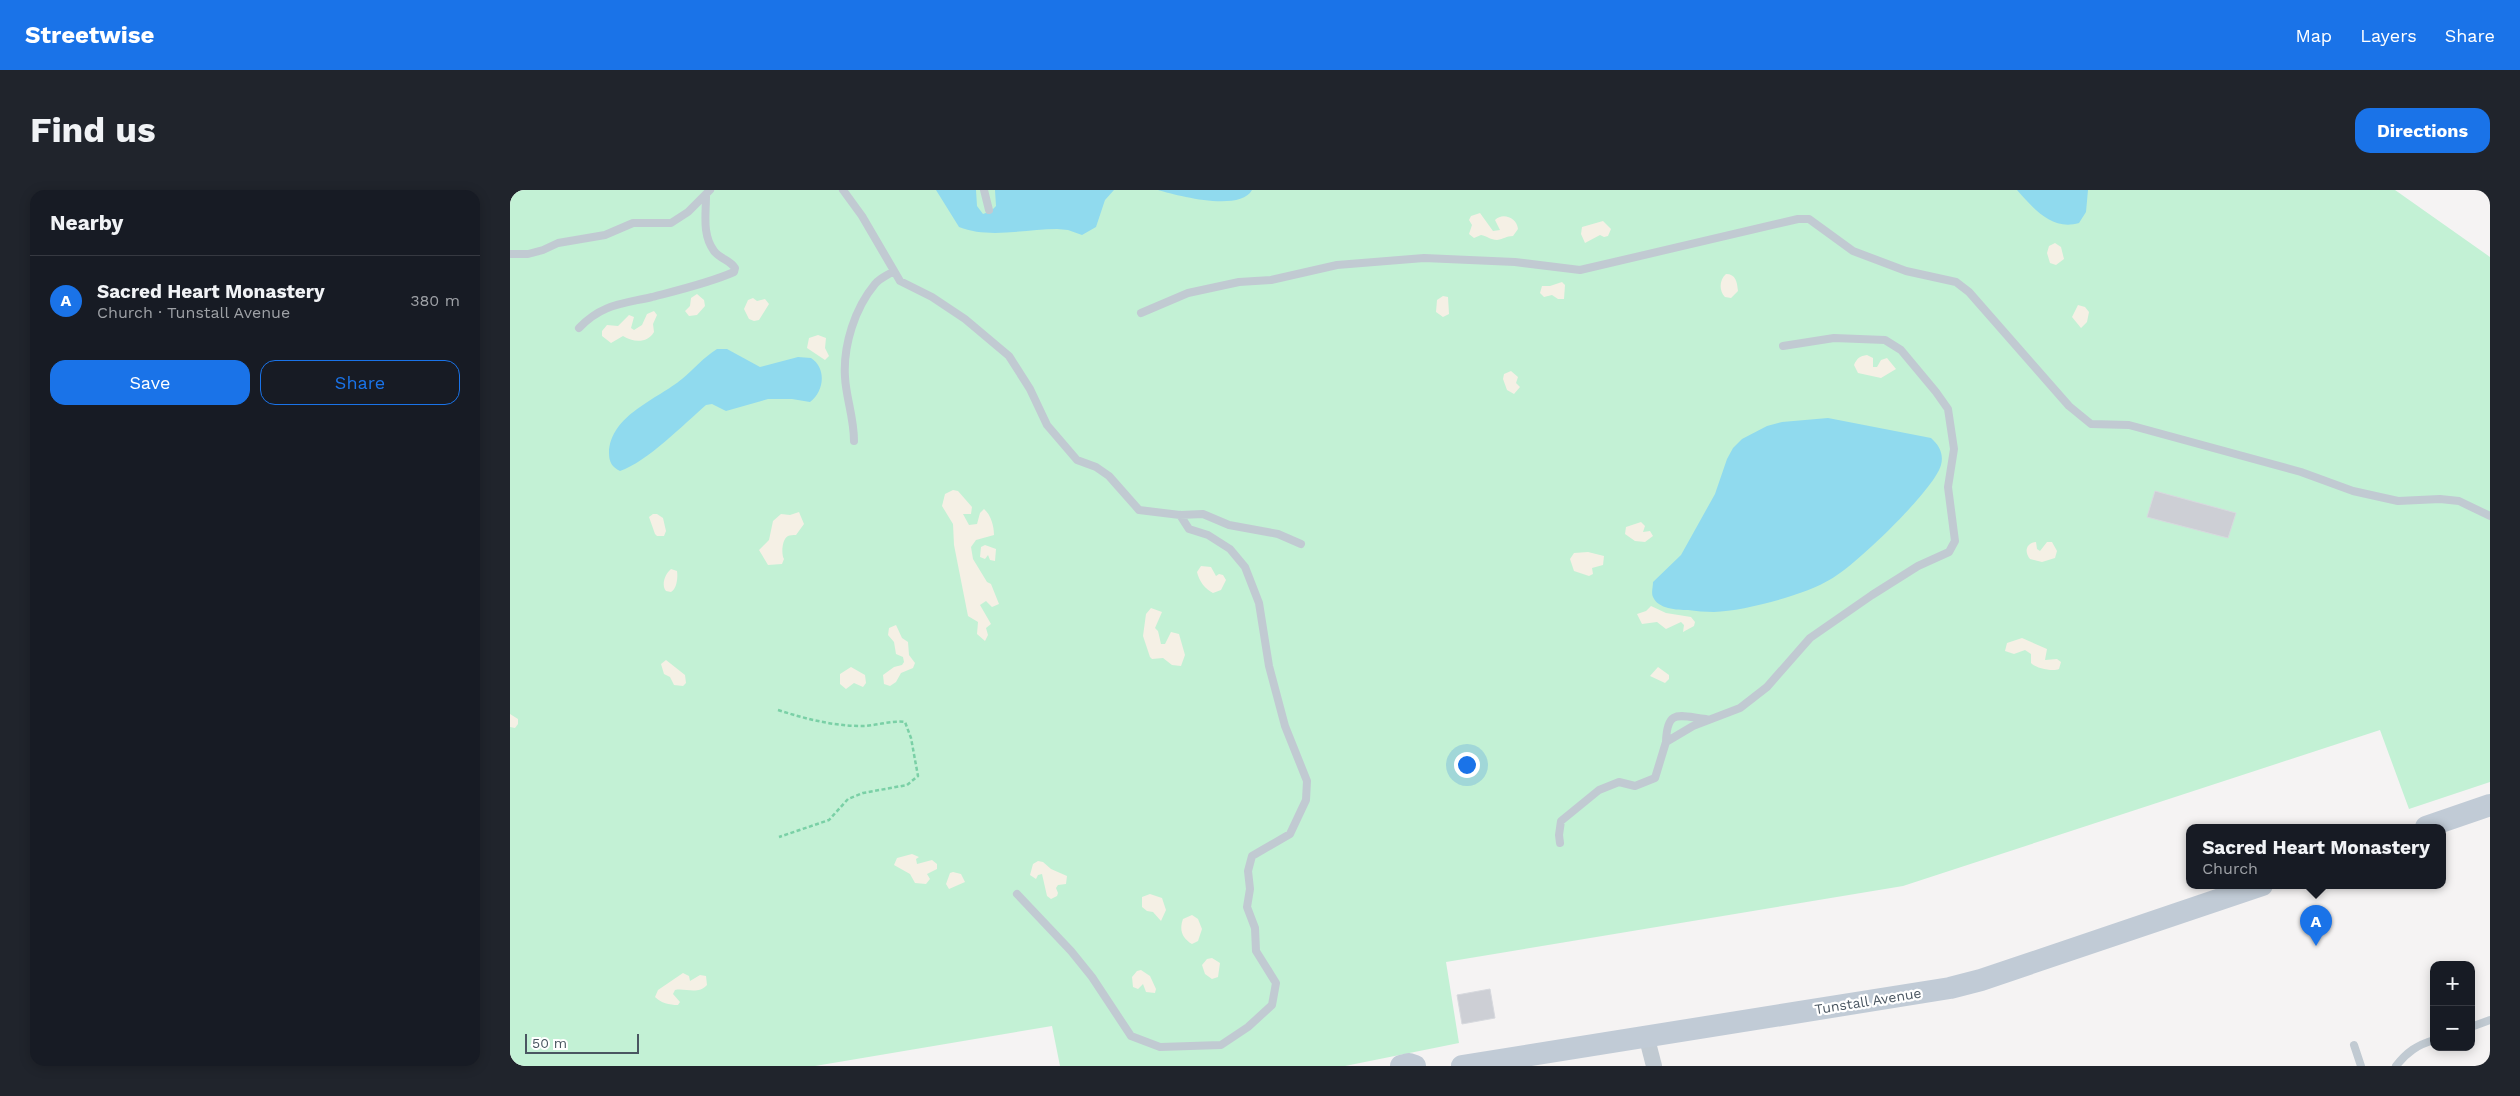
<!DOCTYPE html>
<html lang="en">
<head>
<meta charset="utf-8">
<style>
	:root { --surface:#171b24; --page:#20242c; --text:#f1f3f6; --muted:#9ea1a6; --line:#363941; --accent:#1a73e8 }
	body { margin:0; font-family:"Work Sans",sans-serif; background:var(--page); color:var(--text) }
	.controls { position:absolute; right:15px; bottom:15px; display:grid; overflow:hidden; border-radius:10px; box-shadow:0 2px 12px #0003 }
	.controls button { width:45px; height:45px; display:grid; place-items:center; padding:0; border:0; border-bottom:1px solid var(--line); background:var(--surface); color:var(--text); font:25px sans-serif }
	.scale { position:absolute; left:15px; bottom:12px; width:114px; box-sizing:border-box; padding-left:5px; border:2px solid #4a5661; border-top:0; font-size:14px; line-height:18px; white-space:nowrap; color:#4a5661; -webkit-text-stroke:4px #fff; paint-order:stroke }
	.you { position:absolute; left:956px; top:574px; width:18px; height:18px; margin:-12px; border:4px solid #fff; border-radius:50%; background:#1a73e8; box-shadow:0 0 0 8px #1a73e833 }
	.badge { display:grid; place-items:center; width:32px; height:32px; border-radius:50%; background:var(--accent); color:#fff; font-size:16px; font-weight:700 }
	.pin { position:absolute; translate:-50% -41px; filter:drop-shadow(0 1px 2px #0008) }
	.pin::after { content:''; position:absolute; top:26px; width:18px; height:15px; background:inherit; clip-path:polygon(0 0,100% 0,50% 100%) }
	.popup { position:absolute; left:1676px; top:634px; width:260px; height:65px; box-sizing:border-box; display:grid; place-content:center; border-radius:10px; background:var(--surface); filter:drop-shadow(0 1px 4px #0005); font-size:16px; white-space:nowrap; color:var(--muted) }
	.popup b { font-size:19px; color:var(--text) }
	.popup::after { content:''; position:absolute; left:50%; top:100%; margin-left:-10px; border:10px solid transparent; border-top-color:var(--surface) }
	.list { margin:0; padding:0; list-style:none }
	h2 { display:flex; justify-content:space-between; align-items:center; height:65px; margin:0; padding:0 20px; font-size:21px }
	h2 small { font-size:16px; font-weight:400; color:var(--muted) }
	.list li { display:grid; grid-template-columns:32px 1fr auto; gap:15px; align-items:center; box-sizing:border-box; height:90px; padding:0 20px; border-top:1px solid var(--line) }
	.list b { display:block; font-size:19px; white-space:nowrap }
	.list p { margin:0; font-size:16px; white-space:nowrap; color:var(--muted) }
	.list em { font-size:16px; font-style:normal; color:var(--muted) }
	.actions { display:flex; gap:10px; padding:15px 20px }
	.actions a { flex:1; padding:11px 0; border:1px solid var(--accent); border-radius:15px; text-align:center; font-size:18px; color:var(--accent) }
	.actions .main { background:var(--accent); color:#fff }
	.map { position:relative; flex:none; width:1980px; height:876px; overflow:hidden; border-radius:15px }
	header { display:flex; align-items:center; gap:30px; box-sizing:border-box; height:70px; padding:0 25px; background:var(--accent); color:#fff }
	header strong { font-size:24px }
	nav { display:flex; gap:28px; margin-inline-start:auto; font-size:18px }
	.intro { display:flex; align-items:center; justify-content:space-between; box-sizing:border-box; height:120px; padding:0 30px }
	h1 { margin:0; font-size:35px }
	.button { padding:12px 22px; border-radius:15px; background:var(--accent); color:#fff; font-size:18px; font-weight:700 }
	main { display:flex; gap:30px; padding:0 30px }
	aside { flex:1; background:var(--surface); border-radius:15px; box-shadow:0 2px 12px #0003 }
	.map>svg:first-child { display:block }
</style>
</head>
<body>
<header>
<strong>Streetwise</strong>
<nav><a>Map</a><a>Layers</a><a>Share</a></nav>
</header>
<div class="intro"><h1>Find us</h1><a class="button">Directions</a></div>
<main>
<aside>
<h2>Nearby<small></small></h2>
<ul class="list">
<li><span class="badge">A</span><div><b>Sacred Heart Monastery</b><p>Church · Tunstall Avenue</p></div><em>380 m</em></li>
</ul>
<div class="actions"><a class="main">Save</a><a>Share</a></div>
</aside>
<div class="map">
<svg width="1980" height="876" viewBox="0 0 1980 876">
	<rect width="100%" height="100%" fill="#f5f3f3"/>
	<path fill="#c3f1d5" d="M0,0H1885L1980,67V592L1899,619L1870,540L1393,696L936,772L949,853L835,876H550L542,836L305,876H0Z"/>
	<path fill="#f5f0e5" d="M970,23L983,41L990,40L985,30C993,22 1007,28 1008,39L1003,46C996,46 994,49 987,50C981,50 977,46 971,45L964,48L959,44L962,35L959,30L961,26Z
		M1093,31L1101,39L1098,46L1094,47L1090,45L1075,53L1071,44L1072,37Z
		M1545,53L1551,57L1554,69L1546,75L1540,73L1537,63L1539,56Z
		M1216,84C1226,84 1227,92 1228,101L1221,108L1215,107C1209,101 1209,90 1216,84Z
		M1052,92L1055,95L1054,109H1048L1042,105L1034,107L1030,103L1032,96H1040Z
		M187,104L194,110L195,116L187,125L179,126L175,121L180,116L181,108Z
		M933,106L938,107L939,124L933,127L926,122L927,110Z
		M243,108L247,111L255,109L259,114L249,130L244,131L239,129L234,119L238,110Z
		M1568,115L1575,117L1579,122L1577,132L1571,138L1562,127Z
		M144,121L147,125L143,134L144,142C137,154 123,152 113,146L101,153L92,146V141L97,135L108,136L119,125L124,127L121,138L124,140L132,135L137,124Z
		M308,145L316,148L315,158L319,166L315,170L297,158L299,148Z
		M1357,165L1363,168V177H1367L1371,170L1377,168L1386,179L1371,188L1348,183L1344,175C1347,168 1350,166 1357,165Z
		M1001,181L1008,187L1006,193L1010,197L1004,204L997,200L993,189L994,184Z
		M443,300L448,301L462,317L461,324H453L459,335L467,334L470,323L474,319C481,325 484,336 484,345L466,350L461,357L463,369L477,392L481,394L489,414L482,417L476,411L470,415L481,434L476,438L478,445L475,451L467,444L468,432L458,426L444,355L443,334L432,316L435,304Z
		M289,322L294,334L286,345C283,345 280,345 278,346C272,349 271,364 274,369L272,374L258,375L249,360L259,350L263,331L271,324L280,325Z
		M143,324H147L153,328L156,341L154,346H147L145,344L139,327Z
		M1131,332L1135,336L1133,342L1140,341L1143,346L1135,352L1125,351L1115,344L1116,337Z
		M1526,352L1527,359L1530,361L1537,352H1542L1547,361L1545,368L1532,372L1520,369C1514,362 1516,353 1526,352Z
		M475,355L486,359L485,371L480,370L478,365L475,369L470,367L471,357Z
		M1078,362L1094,366L1093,375L1082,378L1083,384L1079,386L1064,381L1060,369L1064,363Z
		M691,376L701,377L706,386L709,384L713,385L716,390L711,400L703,403C695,399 689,391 687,382Z
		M161,379L167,381C168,387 167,399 161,402L156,401C151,395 155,384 161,379Z
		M1141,416L1156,423L1181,427L1185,432L1184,436L1173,442L1174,435L1171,432L1156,439L1147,432L1132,434L1127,424L1136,421Z
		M641,418L652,422L645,438L648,441L651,454H655L661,442L669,444L675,465L671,476L662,475L653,468L642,469L640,467L633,446L636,424Z
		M386,435L392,448L398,452L399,465L405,473L403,478L391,483L386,492L380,496L374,494L373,485L384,477L392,475L394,472L393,467L386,464L384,452L378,445L379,438Z
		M1512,448L1537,459L1535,470L1547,469L1551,472L1549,479C1543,482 1525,478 1521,473V464L1515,460L1504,464L1495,461L1497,453Z
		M156,470L175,485L176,493L173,496L164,495L160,487L154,484L151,474Z
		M341,477L355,485L356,493L353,497L344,493L336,499L330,494V484Z
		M1148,477L1159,485V489L1155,493L1140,486Z
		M0,524L8,529V534L5,538L0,537Z
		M402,664L409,667L406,669L407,674L422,670L427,674V679L417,684L420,689L416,694L405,693L400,684L384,675L387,668Z
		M528,671L533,672L541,679L557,686L556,694L548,695L546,698L548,703L547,706L541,709L537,706L532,684L528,685L526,689L520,685L523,674Z
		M443,682L451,684L455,692L439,699L436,694L440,683Z
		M640,704L652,708L656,720L651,731L643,722L637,721L632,717V707Z
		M682,725L688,729L692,739L688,751L682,754C672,748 669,740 673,729Z
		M702,768L710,773L708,787L702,789L695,784L692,775L697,769Z
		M631,780L640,786L646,799L645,803L636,802L633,794L628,799L623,797L622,787L627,781Z
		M173,783L179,786L180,791L190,785L196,786L197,795C188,805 176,798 165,800L163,804L170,812L168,815C159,815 151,813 145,807L148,800Z"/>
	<path fill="#90daee" d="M426,0H466L467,16L473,24L481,21L486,16L485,0H604L595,10L586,37L572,45L558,40L547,39C515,39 479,49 449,37Z
		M648,0H742C730,22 668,6 648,0Z
		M1507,0H1578L1576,22L1569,33C1542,41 1524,19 1507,0Z
		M207,159H217L250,177L288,167L301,168C317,178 314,202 300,212L282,209H258L216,221L202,214L196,215C174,234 137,272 110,281C102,277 99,272 99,263C100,225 148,209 172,189C184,179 194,167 207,159Z
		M1318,228L1421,248C1429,255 1434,264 1431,275C1425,299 1345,376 1321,389C1295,405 1235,421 1204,422C1195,422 1186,421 1178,420C1167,420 1148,419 1143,407C1141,403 1143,397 1143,392L1171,365L1205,304L1217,269L1223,258L1232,249L1257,236L1272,232Z"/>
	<path fill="#cdcfd5" stroke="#d7d9de" d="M1645,301L1726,323L1718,348L1637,327Z
		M980,799L985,828L952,834L947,805Z"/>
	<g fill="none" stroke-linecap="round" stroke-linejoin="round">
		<path stroke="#7ad0a6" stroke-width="2.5" stroke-dasharray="4 2.5" stroke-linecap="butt" d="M268,520C296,529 323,536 352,536C366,536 381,530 395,532L401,548L408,586L397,595L353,603L338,609L319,630L269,647"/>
		<path stroke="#c1cad2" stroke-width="8" d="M333,0L352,26L390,91L422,107L455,129L499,166L520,199L537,235L567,270L586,277L599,286L629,320L670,325L693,324L719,335L768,344L791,354
			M474,0L479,20
			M0,64H18L33,60L48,53L95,45L123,33H161L178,22L200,0
			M631,123L678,103L729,92L761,90L827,75L914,68L1005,72L1070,80L1288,29H1299L1343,61L1396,81L1446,92L1459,102L1559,216L1581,234L1619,235L1791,282L1843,301L1888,311L1930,309L1949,311L1980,326
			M69,138C92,114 112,114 142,107C169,100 199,93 224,82L225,78C220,70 210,69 204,61C192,45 196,24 196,6
			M344,251C344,227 336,208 335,187C333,155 345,118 365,94C370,88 378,85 384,81
			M1156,552C1157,518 1169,526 1196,529
			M1050,653L1049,645L1051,631L1089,600L1109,592L1125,596L1145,588L1156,552L1183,536L1230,518L1257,497L1300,448L1362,405L1408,376L1439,362L1445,351L1438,297L1444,259L1438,219L1426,202L1391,160L1375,150L1324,148L1273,156
			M507,704L561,761L582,787L621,846L650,857L711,855L738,837L762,815L766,793L746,761L745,738L737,717L740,699L738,681L742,666L780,644L796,610L797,591L775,536L759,476L749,413L735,377L720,359L698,345L679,339L670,325
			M1961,837L1980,830
			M1844,855L1851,876
			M1886,876C1897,862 1907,855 1924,850"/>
		<path stroke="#c1cad2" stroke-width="16" d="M1136,845L1144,876"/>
		<path stroke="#c1cbd6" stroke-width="22" d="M1916,637L1980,615
			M891,876L899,874L905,876
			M952,876L1440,798L1471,790L1752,695"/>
	</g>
	<g text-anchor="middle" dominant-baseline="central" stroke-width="4.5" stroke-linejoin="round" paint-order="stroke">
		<g font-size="14" fill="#4a5661" stroke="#fff">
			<text transform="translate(1358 811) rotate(-9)">Tunstall Avenue</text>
		</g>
	</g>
</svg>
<div class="controls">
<button>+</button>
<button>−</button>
</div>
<div class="scale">50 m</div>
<div class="you"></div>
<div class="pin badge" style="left:1806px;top:756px">A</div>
<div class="popup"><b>Sacred Heart Monastery</b>Church</div>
</div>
</main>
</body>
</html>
